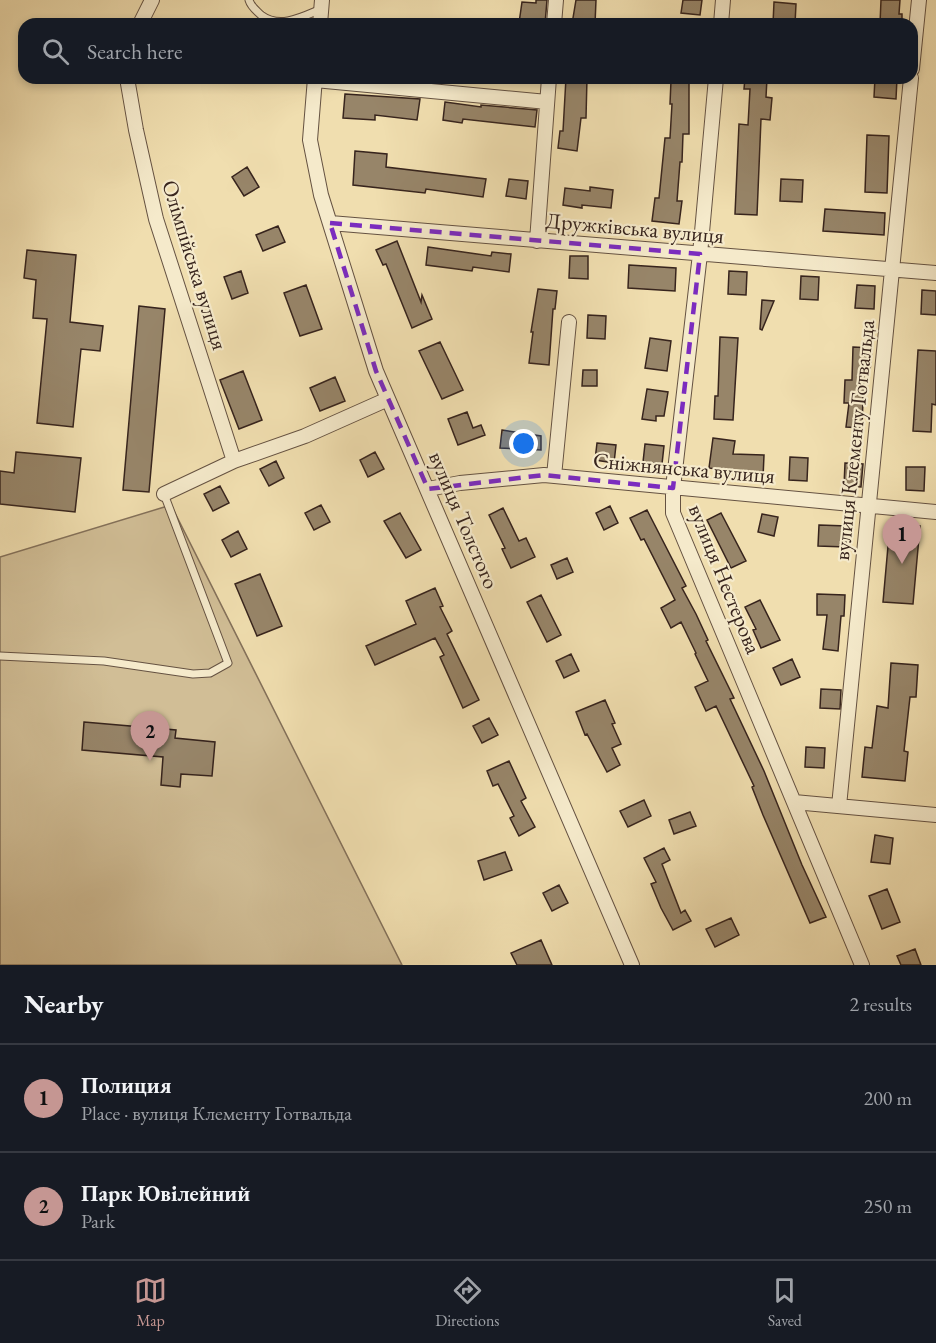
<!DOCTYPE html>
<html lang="en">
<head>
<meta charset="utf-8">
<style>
	:root { --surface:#171b24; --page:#20242c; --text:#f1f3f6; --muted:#9ea1a6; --line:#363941; --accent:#c59692 }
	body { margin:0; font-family:"EB Garamond",serif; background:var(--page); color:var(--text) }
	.you { position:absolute; left:524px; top:444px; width:21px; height:21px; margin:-15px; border:4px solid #fff; border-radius:50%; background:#1a73e8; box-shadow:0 0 0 9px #1a73e833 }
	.badge { display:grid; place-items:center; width:39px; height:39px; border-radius:50%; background:var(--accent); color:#111; font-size:20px; font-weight:700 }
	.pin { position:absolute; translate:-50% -50px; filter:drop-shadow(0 2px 3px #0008) }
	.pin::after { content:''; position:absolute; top:32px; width:21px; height:18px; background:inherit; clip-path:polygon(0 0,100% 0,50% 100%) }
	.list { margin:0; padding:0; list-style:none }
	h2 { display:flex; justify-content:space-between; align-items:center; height:78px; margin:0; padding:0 24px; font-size:26px }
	h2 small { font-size:20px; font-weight:400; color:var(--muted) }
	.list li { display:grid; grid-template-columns:39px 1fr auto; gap:18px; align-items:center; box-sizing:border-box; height:108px; padding:0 24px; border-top:2px solid var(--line) }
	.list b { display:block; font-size:22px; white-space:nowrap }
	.list p { margin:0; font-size:20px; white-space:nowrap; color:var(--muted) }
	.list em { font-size:20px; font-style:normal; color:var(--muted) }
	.icon { flex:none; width:33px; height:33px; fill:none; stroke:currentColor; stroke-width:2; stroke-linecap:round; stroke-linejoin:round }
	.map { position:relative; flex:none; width:936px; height:965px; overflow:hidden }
	.search { position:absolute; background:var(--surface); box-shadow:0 3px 9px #0003; left:18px; right:18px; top:18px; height:66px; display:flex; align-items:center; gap:15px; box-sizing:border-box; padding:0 21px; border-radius:18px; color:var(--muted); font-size:22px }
	.sheet { height:294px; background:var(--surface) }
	nav { display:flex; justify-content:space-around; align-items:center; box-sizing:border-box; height:84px; border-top:2px solid var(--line); background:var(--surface); font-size:16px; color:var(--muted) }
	nav a { display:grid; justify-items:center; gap:3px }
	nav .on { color:var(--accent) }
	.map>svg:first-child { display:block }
</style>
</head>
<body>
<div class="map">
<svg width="936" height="965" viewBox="0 0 936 965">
	<rect width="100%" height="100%" fill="#f0deaf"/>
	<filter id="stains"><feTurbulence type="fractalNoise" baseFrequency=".00333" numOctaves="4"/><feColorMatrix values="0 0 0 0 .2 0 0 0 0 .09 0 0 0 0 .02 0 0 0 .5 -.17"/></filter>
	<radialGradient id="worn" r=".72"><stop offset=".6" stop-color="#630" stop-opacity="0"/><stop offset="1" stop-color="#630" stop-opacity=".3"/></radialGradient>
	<path fill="#d1be96" stroke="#84715a" stroke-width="1.5" d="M171,505L402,965H0V557Z"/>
	<path fill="#978569" stroke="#37241d" stroke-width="1.5" d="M536,0H547L545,24L519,23L522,2L536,3Z
		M576,0H596L595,24H572Z
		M683,0H702L700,15L681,13Z
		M881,0H900L899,14H902V24H880Z
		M774,2L796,4L795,24H773Z
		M566,78H587L586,118H581L577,151L558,148L560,131H563Z
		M745,78H767L766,97L772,98L770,120L761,119L757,215L735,214L739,124L748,125L750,89H744Z
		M875,78H897L896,99L874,97Z
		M671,81L689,82V134H683L682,162H680L677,201H682L679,224L652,221L655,198H659L665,138H670L672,104H670Z
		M345,94L420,99L417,120L375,115V120L343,118Z
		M445,102L481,107V105L537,110L535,127L463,119L462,123L443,120Z
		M867,135L889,136L887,193L865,192Z
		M355,151L387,154L386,167L486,179L483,197L426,189L425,193L353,185Z
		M247,167L259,187L244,196L232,177Z
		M509,179L528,181L526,199L506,196Z
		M781,179L803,180L802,202L780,201Z
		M590,187L613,190L611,208L582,205V208L563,205L565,188L590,191Z
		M825,209L885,213L884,235L823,231Z
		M278,226L285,242L263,251L256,235Z
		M397,241L421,302L422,295L432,319L412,328L386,264L383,265L376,250Z
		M428,247L491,256L492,252L511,254L509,272L473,267L472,271L426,265Z
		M27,250L76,255L70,322L103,326L100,351L81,349L73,427L37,423L47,319L33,318L36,280L24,278Z
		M570,256H588V279L569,278Z
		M629,265L676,268L675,291L628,288Z
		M241,271L248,293L232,299L224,277Z
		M729,271L747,272L746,295L728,294Z
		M801,276L819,277L818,300L800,299Z
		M306,285L322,329L300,336L284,293Z
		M857,285L875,286L874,309L855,308Z
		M538,289L557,291L555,309H553L549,365L529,363L533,332H531Z
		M922,290L936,291V315L921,314Z
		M762,300L774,301L762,330L760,329Z
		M139,306L165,309L149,492L123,490Z
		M588,315L606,316L605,339L587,338Z
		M720,337L738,338L733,420L714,419L715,396H718Z
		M650,338L671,341L667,371L645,368Z
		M440,342L463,390L442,399L419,351Z
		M853,347L872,348L870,371L864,370L862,428L846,427L849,403H844L845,380H852Z
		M918,350L936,351V405L932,404L931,432L913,431Z
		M583,370H597V386H582Z
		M243,371L262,420L239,429L220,380Z
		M335,377L345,401L320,411L310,388Z
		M647,389L668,392L664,416H656V421L642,419Z
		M467,412L473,428L481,425L485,435L458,445L448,419Z
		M502,430L541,436V450L500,448Z
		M713,438L735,441L733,454L764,455L763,478L745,477V474L709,468Z
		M597,443L616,445L614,463L595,460Z
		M645,444L664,446L662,464L643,462Z
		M16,452L81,458L75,512L0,504V471L14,473Z
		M375,452L384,469L368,477L360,460Z
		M790,457L808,458L807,481L789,480Z
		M276,461L284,478L269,486L260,469Z
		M845,463L863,464L861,487L844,486Z
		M906,467H925L924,491L906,490Z
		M220,486L229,503L213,511L204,494Z
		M321,505L330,522L314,530L305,513Z
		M610,506L618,523L604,530L596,513Z
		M503,508L519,541L526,538L535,557L511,568L502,549L505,548L489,515Z
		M647,510L686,586L682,588L696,614L708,640L706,641L734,698L730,699L764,771L802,865L826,917L810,923L763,815L752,787L754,786L716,706L706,711L695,687L708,681L695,654L696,653L681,622L671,628L661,608L675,600L644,539L641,540L630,518Z
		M400,513L421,550L406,558L384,521Z
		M721,513L746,561L731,568L707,520Z
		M762,514L778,517L774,536L758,532Z
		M890,524L920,526L913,604L883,602Z
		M819,525L847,526L846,547L818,546Z
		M238,531L247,549L231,557L222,540Z
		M567,558L573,572L557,579L551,565Z
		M260,574L282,626L257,636L235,584Z
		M435,588L443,606L440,607L452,631L447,634L479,700L463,708L440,657L444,655L435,638L375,665L366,646L416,624L406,601Z
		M817,594L845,595L844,616H841L838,651L823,649L827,615H817Z
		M541,595L561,635L547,642L527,602Z
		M760,600L780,640L761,648L753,630L756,629L745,607Z
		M571,654L579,671L564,678L556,661Z
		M792,659L800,677L781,685L773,668Z
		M891,663L918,665L916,697H910L904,751L908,752L905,781L862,777L865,747L872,748L877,706L888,708Z
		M821,689L841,690L840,709L820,708Z
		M605,700L615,723L612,724L621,744L612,748L620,765L607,772L587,734L585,735L576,712Z
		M489,718L498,735L482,743L473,726Z
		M84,722L176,730L175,738L215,742L212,776L181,774L180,787L161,785L163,757L82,750Z
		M806,747L825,748L824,768L805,767Z
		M509,761L526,798L521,801L535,827L519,836L510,818L514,816L498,784L493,786L487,771Z
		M644,800L651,816L628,827L620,811Z
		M690,812L696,826L674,834L669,820Z
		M875,835L893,838L890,864L871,862Z
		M664,848L670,860L662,864L681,913L685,910L691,921L673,930L661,908L651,884L656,882L644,858Z
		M505,852L512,870L484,880L478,861Z
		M559,885L568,903L552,911L543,893Z
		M887,889L900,922L882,929L869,896Z
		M731,918L739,935L715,947L706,929Z
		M541,940L552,965H517L511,953Z
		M915,949L921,965H901L897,956Z"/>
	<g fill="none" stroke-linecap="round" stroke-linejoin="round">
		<defs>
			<path id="service" d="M249,0C251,7 256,10 261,15C280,29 302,17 321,9
				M0,656L104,661L193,674L210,673L228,663L164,494"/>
			<path id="minor" d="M140,24L152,0
				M320,24L322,0
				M554,24L556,0
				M721,24L723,0
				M912,69L919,0
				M127,78L136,130L156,219L234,461
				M315,78L310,140L321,195L376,371L632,965
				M716,78L700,254L673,488V513L862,965
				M315,80L547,102
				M330,223L936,273
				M537,241L549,78
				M554,476L569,322
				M428,489L460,483L544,475L936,512
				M164,494L234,461L305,436L388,399
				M794,802L936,815
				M839,806L911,78"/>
		</defs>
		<use href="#service" stroke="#655242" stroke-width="9"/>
		<use href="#minor" stroke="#655242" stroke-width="16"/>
		<use href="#service" stroke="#f5eacb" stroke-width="7"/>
		<use href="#minor" stroke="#f5eacb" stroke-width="14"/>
	</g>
	<path fill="none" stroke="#7b2cbf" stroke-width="4.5" stroke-dasharray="12 8" stroke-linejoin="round" d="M330,223L700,254L673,488L544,475L428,489L376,371Z"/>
	<g text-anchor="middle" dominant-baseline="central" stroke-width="4.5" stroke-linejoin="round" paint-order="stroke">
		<g font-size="22" fill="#37241d" stroke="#f5eacb">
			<text transform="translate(635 228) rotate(5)">Дружківська вулиця</text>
			<text transform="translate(195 265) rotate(73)">Олімпійська вулиця</text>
			<text transform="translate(854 440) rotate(-84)">вулиця Клементу Готвальда</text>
			<text transform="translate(684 468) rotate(5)">Сніжнянська вулиця</text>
			<text transform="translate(464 520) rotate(67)">вулиця Толстого</text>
			<text transform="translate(725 579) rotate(68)">вулиця Нестерова</text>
		</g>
	</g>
	<rect width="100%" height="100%" filter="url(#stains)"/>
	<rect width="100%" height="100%" fill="url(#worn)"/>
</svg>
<div class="you"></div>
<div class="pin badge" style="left:902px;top:564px">1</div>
<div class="pin badge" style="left:150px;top:761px">2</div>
<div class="search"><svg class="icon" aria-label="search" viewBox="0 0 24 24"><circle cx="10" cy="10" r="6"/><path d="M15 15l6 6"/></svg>Search here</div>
</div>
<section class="sheet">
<h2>Nearby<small>2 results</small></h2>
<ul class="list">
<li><span class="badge">1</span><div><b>Полиция</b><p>Place · вулиця Клементу Готвальда</p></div><em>200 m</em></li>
<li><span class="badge">2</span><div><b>Парк Ювілейний</b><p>Park</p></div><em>250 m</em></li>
</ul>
</section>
<nav>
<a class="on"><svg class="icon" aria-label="map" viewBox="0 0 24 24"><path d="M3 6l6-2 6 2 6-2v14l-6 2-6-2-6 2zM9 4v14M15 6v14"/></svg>Map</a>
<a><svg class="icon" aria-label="directions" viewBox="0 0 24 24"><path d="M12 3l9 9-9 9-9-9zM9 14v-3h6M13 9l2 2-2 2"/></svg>Directions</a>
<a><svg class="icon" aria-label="saved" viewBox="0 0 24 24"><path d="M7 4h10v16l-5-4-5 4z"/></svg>Saved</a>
</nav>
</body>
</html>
